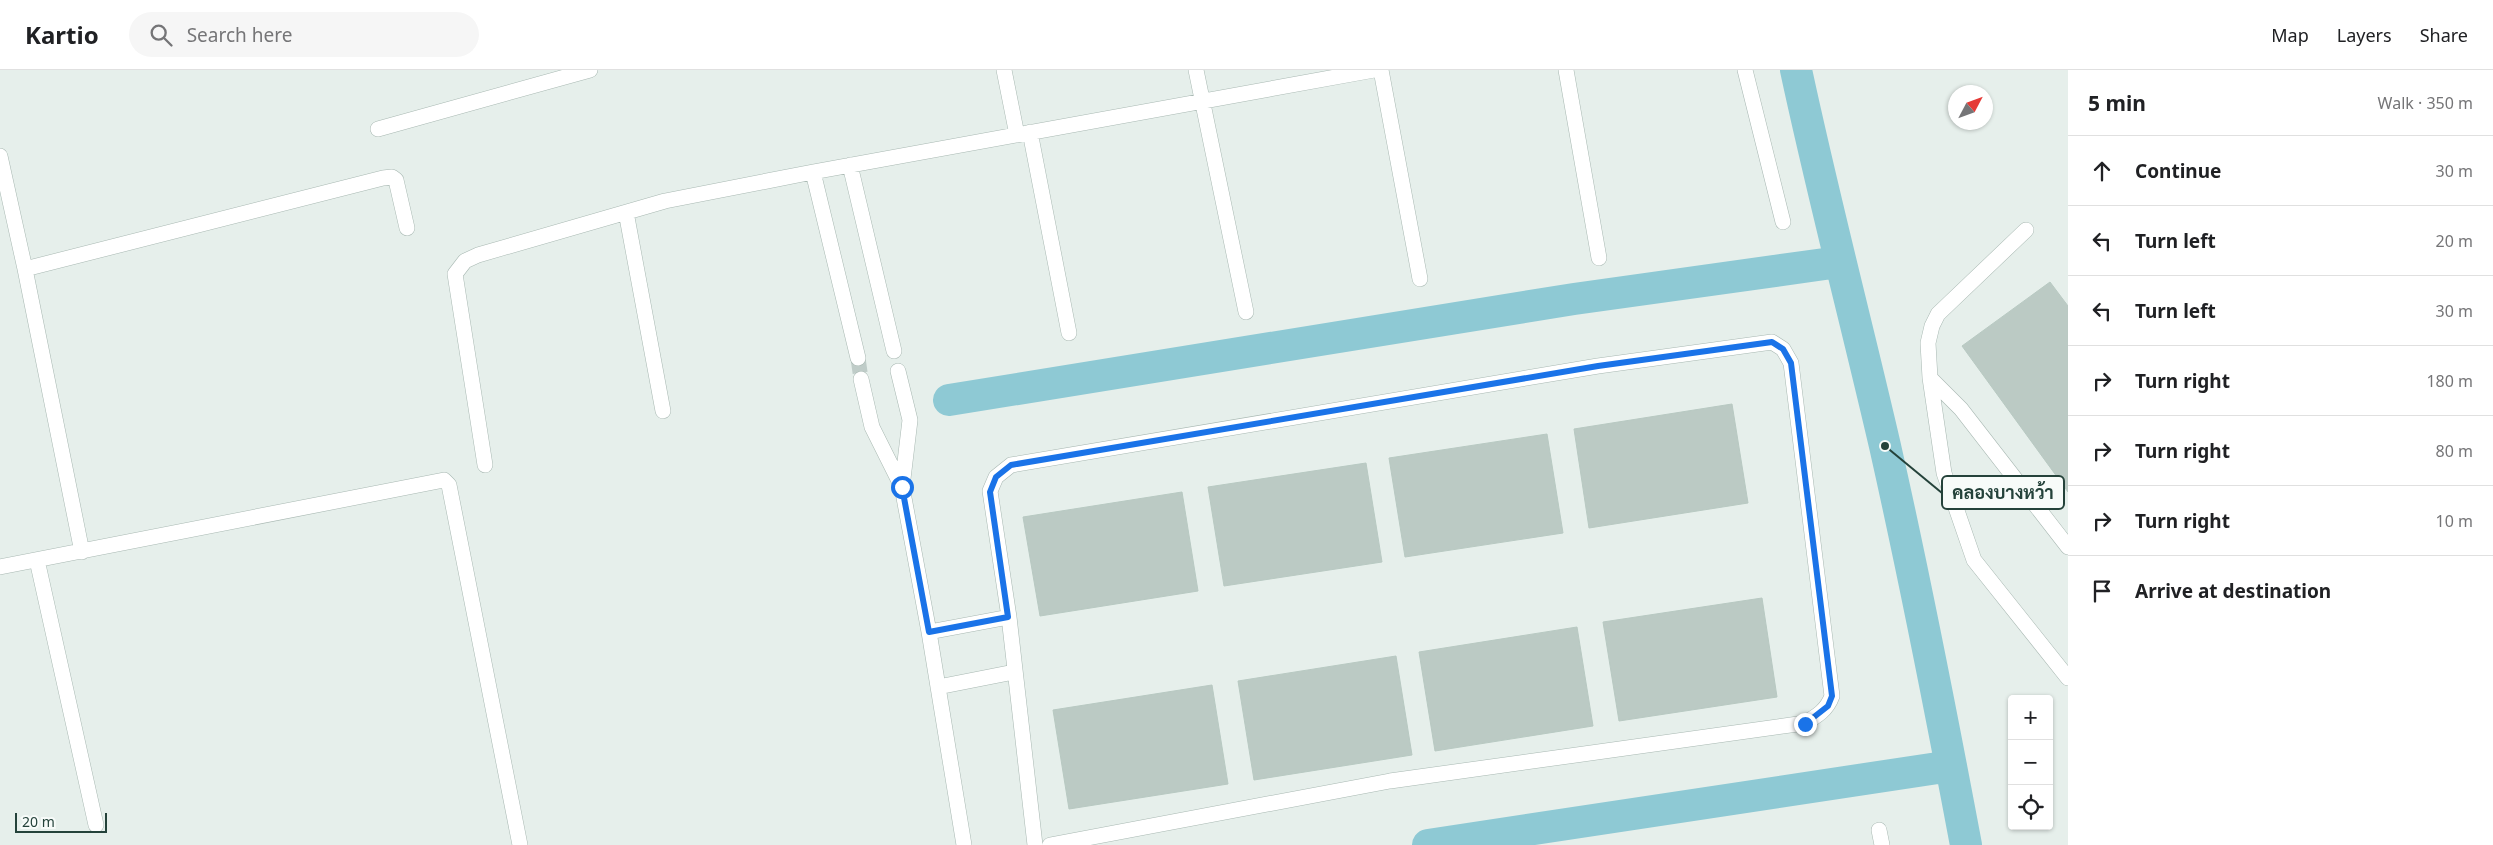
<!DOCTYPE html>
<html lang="en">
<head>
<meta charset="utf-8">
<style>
	:root { --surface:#fff; --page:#f6f6f6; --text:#202124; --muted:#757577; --line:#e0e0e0 }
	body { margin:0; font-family:"Noto Sans",Sarabun,sans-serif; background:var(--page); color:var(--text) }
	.controls { position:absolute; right:15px; bottom:15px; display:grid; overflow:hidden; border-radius:5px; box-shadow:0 1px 4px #0004 }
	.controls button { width:45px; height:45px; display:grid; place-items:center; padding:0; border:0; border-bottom:1px solid var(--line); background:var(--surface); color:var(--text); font:25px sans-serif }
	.compass { position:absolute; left:1948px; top:15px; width:45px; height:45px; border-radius:50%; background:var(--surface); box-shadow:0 1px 4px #0004; rotate:49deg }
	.scale { position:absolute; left:15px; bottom:12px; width:92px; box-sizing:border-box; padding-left:5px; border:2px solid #24423a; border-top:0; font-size:14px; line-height:18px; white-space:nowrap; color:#24423a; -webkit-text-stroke:4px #f7fbf9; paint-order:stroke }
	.stop { position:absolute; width:15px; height:15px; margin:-11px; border:4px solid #1a73e8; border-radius:50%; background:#fff }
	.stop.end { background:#1a73e8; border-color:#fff; box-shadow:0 1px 5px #0008 }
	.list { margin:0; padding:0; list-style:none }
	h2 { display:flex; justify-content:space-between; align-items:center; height:65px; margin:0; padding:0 20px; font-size:21px }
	h2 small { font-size:16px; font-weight:400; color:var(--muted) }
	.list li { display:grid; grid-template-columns:32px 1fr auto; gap:15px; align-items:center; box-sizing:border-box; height:70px; padding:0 20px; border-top:1px solid var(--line) }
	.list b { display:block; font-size:19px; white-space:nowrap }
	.list em { font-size:16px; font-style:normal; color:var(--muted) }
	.icon { flex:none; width:28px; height:28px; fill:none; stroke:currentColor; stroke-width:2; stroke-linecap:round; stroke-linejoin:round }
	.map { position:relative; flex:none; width:2068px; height:775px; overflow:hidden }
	header { display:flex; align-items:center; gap:30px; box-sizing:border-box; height:70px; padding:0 25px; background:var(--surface); border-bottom:1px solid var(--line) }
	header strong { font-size:24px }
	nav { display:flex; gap:28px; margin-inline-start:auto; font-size:18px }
	.search { width:350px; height:45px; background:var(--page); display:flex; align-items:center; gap:12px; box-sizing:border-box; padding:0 18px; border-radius:28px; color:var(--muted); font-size:19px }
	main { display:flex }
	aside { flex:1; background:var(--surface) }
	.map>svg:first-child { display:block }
</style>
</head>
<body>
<header>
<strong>Kartio</strong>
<div class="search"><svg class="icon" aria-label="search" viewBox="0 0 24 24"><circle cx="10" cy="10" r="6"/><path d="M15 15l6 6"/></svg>Search here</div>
<nav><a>Map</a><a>Layers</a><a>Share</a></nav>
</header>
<main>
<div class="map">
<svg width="2068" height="775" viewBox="0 0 2068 775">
	<rect width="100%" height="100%" fill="#e6efeb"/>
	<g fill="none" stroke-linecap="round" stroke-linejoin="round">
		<path stroke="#8ec9d4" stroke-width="32" d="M1796,0C1823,126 1856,251 1885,376C1915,509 1941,642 1966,775
			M949,330L1574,229L1839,192
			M1428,775L1951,696"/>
	</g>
	<path fill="#bbcac4" stroke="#b8c9c2" d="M2050,212L2068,236V422L1962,276Z
		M1732,334L1748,433L1589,458L1574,359Z
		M1547,364L1563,463L1405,487L1389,388Z
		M1366,393L1382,492L1224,516L1208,417Z
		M1182,422L1198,521L1040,546L1023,447Z
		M1762,528L1777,627L1619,651L1603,552Z
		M1577,557L1593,656L1435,681L1419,582Z
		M1396,586L1412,685L1254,710L1238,611Z
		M1212,615L1228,714L1069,739L1053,640Z"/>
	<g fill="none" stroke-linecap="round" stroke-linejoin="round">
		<path stroke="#bfccc8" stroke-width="15" stroke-dasharray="15 8" stroke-linecap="butt" d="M858,288L861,309"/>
		<defs>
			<path id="minor" d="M1004,0L1017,65
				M1196,0L1246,242
				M1381,0L1420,209
				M1566,0L1599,188
				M1745,0L1783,152
				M378,59L590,0
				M1030,62L1069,263
				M0,86L25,199L82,482
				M850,95L894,281
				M813,102L858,288
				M626,142L663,341
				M2026,160L1938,244L1932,256L1928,273L1930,308L1944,403L1974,490L2068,608
				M25,199L383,108L392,107L396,110L407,158
				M898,301L910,350L902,417
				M1930,308L1961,339L2068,477
				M861,309L872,357L902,417L929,562L964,775
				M485,395L455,204L465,191L478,185L665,131L813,102L1374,0
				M37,490L96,755
				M0,497L444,410L449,415L520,775
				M929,562L1009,547
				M938,617L1014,602
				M1879,760L1882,775
				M1035,775L1009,547L990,421L996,407L1011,395L1598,296L1772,272L1783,279L1791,293L1832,626C1827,640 1817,646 1805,653L1390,711L1050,775"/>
		</defs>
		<use href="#minor" stroke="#a8b8b2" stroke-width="16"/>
		<use href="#minor" stroke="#fff" stroke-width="15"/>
	</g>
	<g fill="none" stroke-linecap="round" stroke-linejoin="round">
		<path stroke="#1a73e8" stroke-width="6" d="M902,417L929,562L1008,547L990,422L996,407L1011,395L1598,296L1772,272L1783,279L1791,293L1832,626L1828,636L1805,654"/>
	</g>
	<path fill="none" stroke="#24423a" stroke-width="2" d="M1885 376L1942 423"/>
	<circle fill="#24423a" stroke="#f7fbf9" stroke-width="2" cx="1885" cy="376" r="5"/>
	<rect fill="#f7fbf9" stroke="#24423a" stroke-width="2" x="1942" y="406" width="122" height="33" rx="5"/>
	<g font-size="18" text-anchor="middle" font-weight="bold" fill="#24423a">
		<text x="2003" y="429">คลองบางหว้า</text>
	</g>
</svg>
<div class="controls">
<button>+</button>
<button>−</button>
<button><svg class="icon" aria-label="locate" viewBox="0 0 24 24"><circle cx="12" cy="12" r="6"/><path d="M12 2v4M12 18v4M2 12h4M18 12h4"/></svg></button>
</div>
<svg class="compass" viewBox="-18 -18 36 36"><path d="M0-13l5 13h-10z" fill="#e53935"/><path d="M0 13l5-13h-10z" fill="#757577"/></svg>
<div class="scale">20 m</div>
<div class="stop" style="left:902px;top:417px"></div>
<div class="stop end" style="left:1805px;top:654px"></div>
</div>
<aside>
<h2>5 min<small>Walk · 350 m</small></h2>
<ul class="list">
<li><svg class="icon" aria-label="ahead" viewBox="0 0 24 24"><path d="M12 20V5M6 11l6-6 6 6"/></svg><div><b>Continue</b></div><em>30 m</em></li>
<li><svg class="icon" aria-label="left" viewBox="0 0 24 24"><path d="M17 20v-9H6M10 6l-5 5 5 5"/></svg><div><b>Turn left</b></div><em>20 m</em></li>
<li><svg class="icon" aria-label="left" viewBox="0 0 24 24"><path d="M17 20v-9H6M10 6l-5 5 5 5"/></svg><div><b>Turn left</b></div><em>30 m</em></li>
<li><svg class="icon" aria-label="right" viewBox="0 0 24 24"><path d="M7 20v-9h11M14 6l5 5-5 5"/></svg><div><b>Turn right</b></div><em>180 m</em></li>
<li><svg class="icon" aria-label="right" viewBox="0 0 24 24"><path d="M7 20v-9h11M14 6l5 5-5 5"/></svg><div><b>Turn right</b></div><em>80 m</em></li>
<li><svg class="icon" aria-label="right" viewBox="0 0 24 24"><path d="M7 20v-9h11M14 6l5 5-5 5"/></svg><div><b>Turn right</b></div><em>10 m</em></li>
<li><svg class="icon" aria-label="arrive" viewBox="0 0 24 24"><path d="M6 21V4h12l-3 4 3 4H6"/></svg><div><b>Arrive at destination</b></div></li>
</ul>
</aside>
</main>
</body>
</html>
